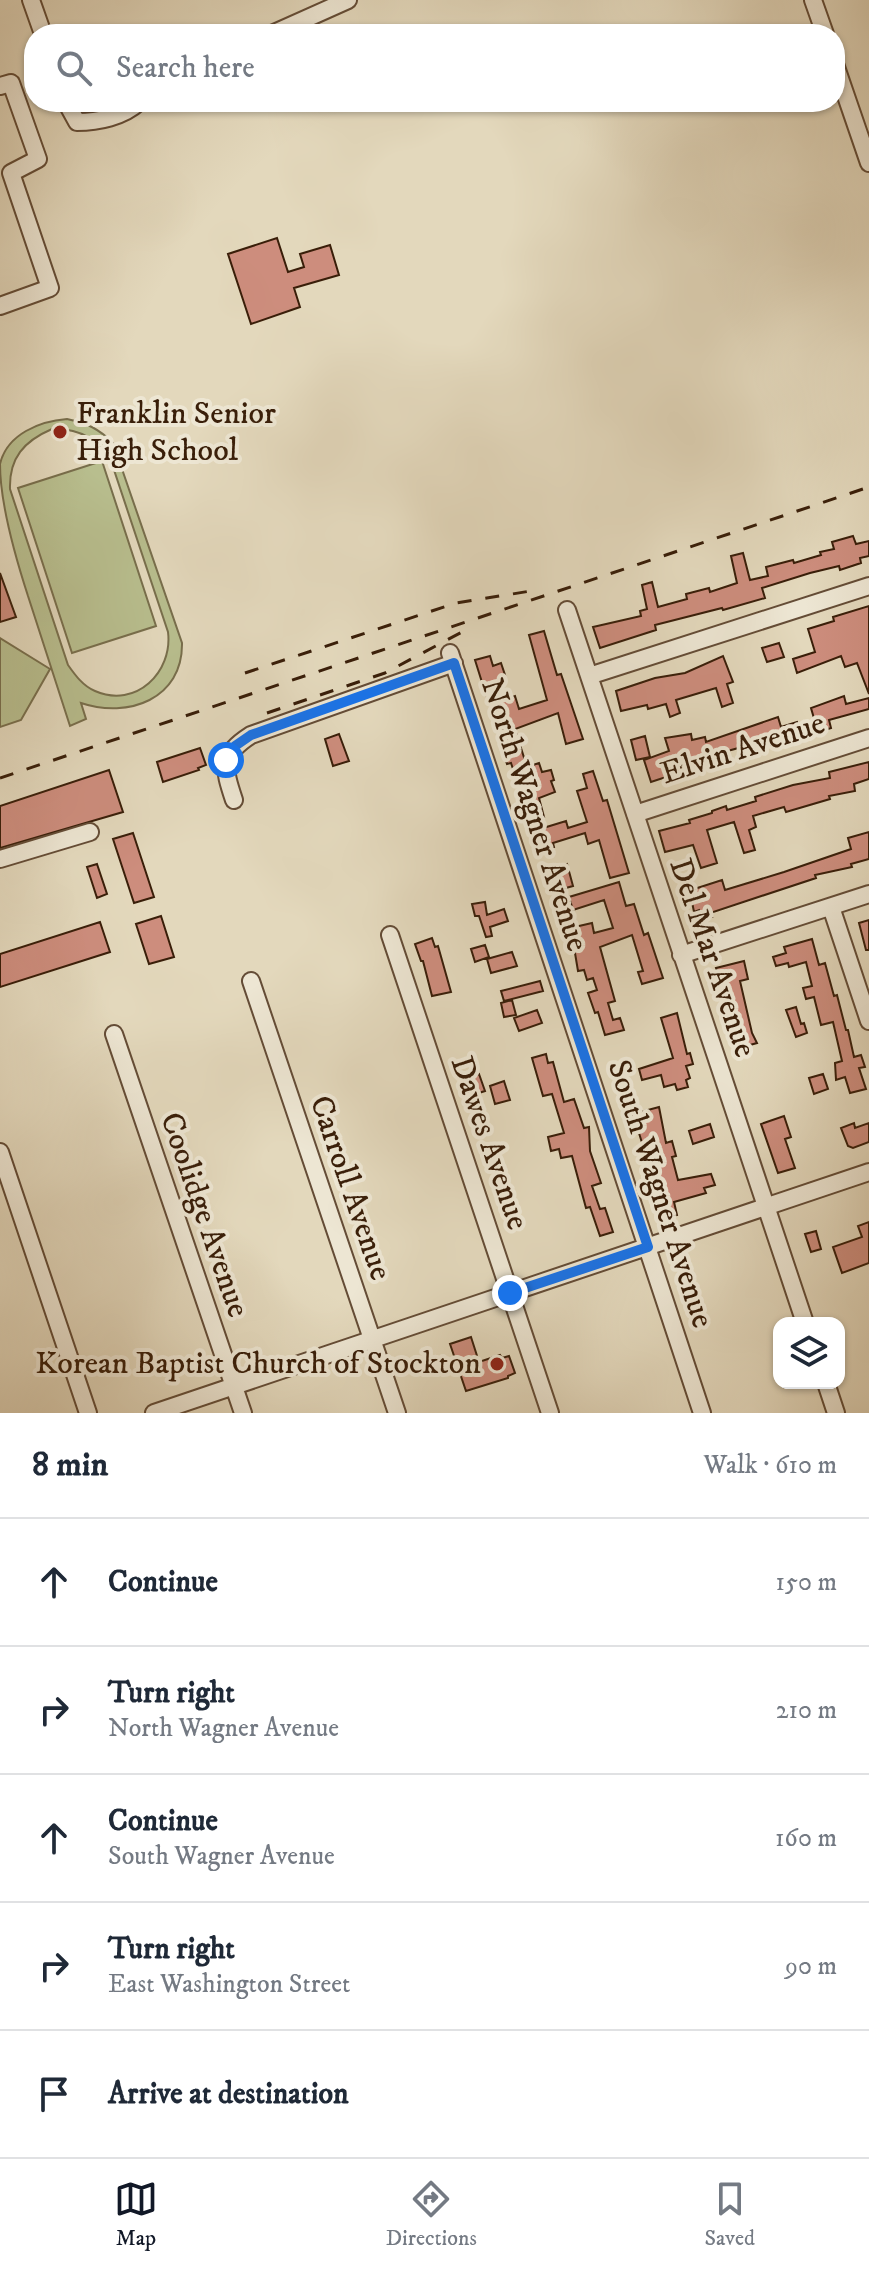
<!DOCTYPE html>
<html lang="en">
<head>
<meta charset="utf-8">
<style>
	:root { --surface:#fff; --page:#f6f6f7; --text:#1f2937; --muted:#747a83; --line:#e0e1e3; --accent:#111827 }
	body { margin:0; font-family:"IM FELL DW Pica",serif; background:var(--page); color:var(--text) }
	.controls { position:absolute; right:24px; bottom:24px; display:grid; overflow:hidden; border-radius:16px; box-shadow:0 2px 6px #0004 }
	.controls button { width:72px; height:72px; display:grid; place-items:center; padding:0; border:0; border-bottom:2px solid var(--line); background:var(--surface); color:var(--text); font:40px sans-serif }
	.stop { position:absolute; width:24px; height:24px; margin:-18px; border:6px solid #1a73e8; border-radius:50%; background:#fff }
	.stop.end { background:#1a73e8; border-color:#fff; box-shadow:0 2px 8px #0008 }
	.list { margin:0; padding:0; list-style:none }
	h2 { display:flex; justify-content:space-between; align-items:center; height:104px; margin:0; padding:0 32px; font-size:34px }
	h2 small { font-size:26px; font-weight:400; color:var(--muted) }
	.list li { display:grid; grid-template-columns:52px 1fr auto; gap:24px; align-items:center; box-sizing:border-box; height:128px; padding:0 32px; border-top:2px solid var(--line) }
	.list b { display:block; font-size:30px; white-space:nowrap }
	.list p { margin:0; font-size:26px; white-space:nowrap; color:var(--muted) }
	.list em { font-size:26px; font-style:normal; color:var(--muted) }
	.icon { flex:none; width:44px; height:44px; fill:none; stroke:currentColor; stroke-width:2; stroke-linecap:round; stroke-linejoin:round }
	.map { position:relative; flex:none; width:869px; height:1413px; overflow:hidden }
	.search { position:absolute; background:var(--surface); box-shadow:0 2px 6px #0004; left:24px; right:24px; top:24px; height:88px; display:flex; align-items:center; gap:20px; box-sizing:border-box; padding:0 28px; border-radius:32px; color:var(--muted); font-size:30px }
	.sheet { height:744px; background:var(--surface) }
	nav { display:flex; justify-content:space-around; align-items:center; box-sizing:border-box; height:112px; border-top:2px solid var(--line); background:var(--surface); font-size:22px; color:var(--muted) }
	nav a { display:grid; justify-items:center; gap:4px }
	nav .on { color:var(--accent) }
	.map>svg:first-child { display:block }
</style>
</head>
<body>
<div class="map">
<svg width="869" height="1413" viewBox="0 0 869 1413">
	<rect width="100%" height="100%" fill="#e3d8bc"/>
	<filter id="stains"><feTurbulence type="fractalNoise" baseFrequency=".0025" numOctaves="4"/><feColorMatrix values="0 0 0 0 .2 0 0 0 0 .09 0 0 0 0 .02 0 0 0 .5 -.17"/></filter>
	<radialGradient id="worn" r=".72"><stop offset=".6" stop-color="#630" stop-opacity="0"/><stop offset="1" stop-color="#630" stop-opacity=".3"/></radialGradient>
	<path fill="#b8be8e" stroke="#786e4c" stroke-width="2" fill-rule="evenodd" d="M67,419C87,423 99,429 113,443L182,643C183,699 128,719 81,703L86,719L70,726C56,682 42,639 28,596C16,559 0,503 0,464C7,434 40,421 67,419ZM52,429C79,428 98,438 111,461L168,632C173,672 136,709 95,691C83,686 75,675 68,665L10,489C9,458 24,441 52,429Z
		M102,461L156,626L72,653L18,488Z
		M0,638L50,669L21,720L0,727Z"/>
	<path fill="#cd8d7d" stroke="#391e09" stroke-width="2" d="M277,238L288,272L304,267L300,254L330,245L339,275L294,288L300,307L251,324L228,254Z
		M853,536L856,544L869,541V556L860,558L861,563L840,570L839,566L810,573L762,588L765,598L723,610L722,608L655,625L656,630L600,648L593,627L641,616L640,611L647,609L642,585L652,582L658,607L687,599L686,594L709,588L710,592L737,583L731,556L743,553L750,580L768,576L766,567L793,560L794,563L821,555L820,552L834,549L832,542Z
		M0,573L16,617L0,622Z
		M869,606V694L857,663L845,667L841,656L797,673L793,659L815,652L808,629L834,621L833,617Z
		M544,631L557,675L561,674L583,739L566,744L558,713L515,729L527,767L539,763L542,772L551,770L554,780L551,781L555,792L539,798L544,817L529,820L523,783L518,784L511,763L507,764L499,737L504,735L491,694L486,695L475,660L490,656L493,666L501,663L505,675L500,677L507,699L515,696L519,709L547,700L529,635Z
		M779,643L784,657L767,662L762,648Z
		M723,656L733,682L727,684L733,703L722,707L716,688L676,700L680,713L670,717L666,704L648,709L647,705L621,711L616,691L655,678L685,673Z
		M844,696L846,704L869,698V709L829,720L831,728L818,732L811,708Z
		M778,717L781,727L797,722L802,739L790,742L789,739L760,749L761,753L746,758L742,747L724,752L728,763L703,768L701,760L680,765L683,775L670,779L669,776L651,782L644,760L669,751L665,738L691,734L692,740L705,737L706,742Z
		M339,734L349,761L333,766L325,739Z
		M645,736L650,757L636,760L631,740Z
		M200,748L206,765L198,768L199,770L163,782L157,762Z
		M869,762V779L854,784L855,791L829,796L830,799L786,812L784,807L753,816L756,827L749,830L755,850L744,853L734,822L707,830L717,863L701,868L693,845L665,852L659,831L690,823L689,820L712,813V811L726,806L727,810L756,801L755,797L793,785L830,778L829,772Z
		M109,770L123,812L0,848V806Z
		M593,771L603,801L607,800L629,873L610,878L599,840L588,844L585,833L553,843L554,847L540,852L536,838L542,836L540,829L566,821L568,828L587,822L577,791L587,788L583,774Z
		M869,832V859L851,864L852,867L815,875L816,878L710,913L712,917L701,920L699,910L694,912L692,902L688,903L685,892L722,880L725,890L784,872L851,849L848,838Z
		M133,833L154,897L134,903L113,839Z
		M97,864L107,894L97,898L87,867Z
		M567,864L573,886L555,891L548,870Z
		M619,882L626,906L634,904L644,935L648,933L663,978L642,984L638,972L643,971L632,935L600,947L615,1001L608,1003L613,1020L620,1018L624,1030L605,1035L598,1012L595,1013L588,993L597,990L593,978L587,980L584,970L578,971L573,941L570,942L566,929L592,923L594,933L613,928L604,900L573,910L569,897Z
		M485,902L487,915L504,909L508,921L490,927L492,936L486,937L479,916H475L472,904Z
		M161,916L174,957L149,964L136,924Z
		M869,920V950H866L859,923Z
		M100,922L110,952L0,987V954Z
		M432,938L435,947L438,946L451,992L432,996L423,961H421L415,944Z
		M812,939L819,965L825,963L834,996L837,995L846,1030H848L854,1057L861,1055L865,1067L859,1068L866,1089L850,1093L845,1077L836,1080L835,1063L842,1061L833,1022L821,1025L814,997L806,999L803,988L812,986L806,962L789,967L788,963L776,966L773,957L786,953L784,947Z
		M485,945L489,957L475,962L471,949Z
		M512,952L517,966L491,973L487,959Z
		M744,961L748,979L740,981L752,1033L757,1043L739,1048L723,985L714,987L712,976L718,974L716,968Z
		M540,981L543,991L504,1001L501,991Z
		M512,1000L516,1015L504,1017L501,1003Z
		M796,1007L801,1024L804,1023L807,1033L796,1037L786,1010Z
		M537,1010L542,1023L519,1031L514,1018Z
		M677,1013L687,1054L690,1053L693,1064L686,1066L690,1078L686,1080L688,1087L677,1090L675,1084L664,1087L661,1075L642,1080L639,1069L673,1058L661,1018Z
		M546,1054L548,1063L553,1062L564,1102L574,1099L584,1128L589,1127L590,1151L601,1183L592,1186L600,1209L605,1208L613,1232L600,1236L590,1207L586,1208L572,1156L561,1158L559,1149L551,1151L548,1137L564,1133L552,1094L543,1096L532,1058Z
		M479,1074L485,1091L466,1097L461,1080Z
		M823,1074L828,1089L814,1094L809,1078Z
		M504,1081L510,1100L495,1104L490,1086Z
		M659,1107L666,1143L672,1141L676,1156L672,1157L678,1180L711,1174L715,1185L704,1188L706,1193L674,1202L677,1215L664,1218L663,1214L657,1216L654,1203L663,1201L657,1163L649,1165L633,1114Z
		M784,1116L791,1137L785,1139L795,1168L778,1173L761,1124Z
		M854,1123L855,1128L869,1123V1142L853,1148L848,1146L841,1128Z
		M710,1124L714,1137L693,1144L689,1131Z
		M869,1222V1263L842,1273L833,1247L862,1237L858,1226Z
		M816,1231L821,1249L811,1252L805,1234Z
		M471,1337L479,1362L500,1355L502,1358L509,1356L515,1373L508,1376V1378L466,1391L450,1344Z"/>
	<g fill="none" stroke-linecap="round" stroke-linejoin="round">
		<defs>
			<path id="minor" d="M31,0L43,34
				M813,0L825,34
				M272,34L348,0
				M835,64L869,163
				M0,86L11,83L38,159L11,173L50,288L0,306
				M66,102L77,122C98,122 123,117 139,102
				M567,610L805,1323
				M450,653L702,1413
				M589,676L869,586
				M234,800C223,767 220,755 251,735L454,663
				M635,814L869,738
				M0,859L90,832
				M831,907L869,1021
				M390,935L550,1413
				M681,955L869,894
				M251,981L397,1413
				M114,1034L243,1413
				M0,1152L88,1413
				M826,1383L836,1413
				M154,1413L869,1172"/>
		</defs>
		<use href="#minor" stroke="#644c36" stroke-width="20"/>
		<use href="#minor" stroke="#ede6d3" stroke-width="16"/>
		<path stroke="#391e09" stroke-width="3" stroke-dasharray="14 14" stroke-linecap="butt" d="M245,673L456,603L537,590
			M267,713L385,673L462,632
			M0,778L869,487"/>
	</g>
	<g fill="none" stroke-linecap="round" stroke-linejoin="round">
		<path stroke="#1a73e8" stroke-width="10" d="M226,760L235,746L251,735L454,663L648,1247L510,1293"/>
	</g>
	<g fill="#8f2418" stroke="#ede6d3" stroke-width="3">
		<circle cx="60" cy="432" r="8"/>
		<circle cx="497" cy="1364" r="8"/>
	</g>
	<g text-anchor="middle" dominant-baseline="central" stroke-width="8" stroke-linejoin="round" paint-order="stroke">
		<g font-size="32" fill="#391e09" stroke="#ede6d3" text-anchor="start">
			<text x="76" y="414">Franklin Senior<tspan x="76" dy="37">High School</tspan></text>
			<text x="481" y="1364" text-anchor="end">Korean Baptist Church of Stockton</text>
		</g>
		<g font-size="32" fill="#391e09" stroke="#ede6d3">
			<text transform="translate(743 749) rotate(-18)">Elvin Avenue</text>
			<text transform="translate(534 815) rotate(72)">North Wagner Avenue</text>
			<text transform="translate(712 958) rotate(71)">Del Mar Avenue</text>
			<text transform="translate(489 1143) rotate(71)">Dawes Avenue</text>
			<text transform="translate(350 1188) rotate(71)">Carroll Avenue</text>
			<text transform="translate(660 1194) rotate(72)">South Wagner Avenue</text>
			<text transform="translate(204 1215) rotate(71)">Coolidge Avenue</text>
		</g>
	</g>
	<rect width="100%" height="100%" filter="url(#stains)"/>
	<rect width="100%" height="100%" fill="url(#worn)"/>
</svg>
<div class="controls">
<button><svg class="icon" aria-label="layers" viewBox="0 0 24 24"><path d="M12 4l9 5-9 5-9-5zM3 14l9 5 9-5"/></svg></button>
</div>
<div class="stop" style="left:226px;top:760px"></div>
<div class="stop end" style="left:510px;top:1293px"></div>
<div class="search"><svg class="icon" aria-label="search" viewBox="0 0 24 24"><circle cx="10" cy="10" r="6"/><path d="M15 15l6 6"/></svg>Search here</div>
</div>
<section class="sheet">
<h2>8 min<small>Walk · 610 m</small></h2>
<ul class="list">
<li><svg class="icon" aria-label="ahead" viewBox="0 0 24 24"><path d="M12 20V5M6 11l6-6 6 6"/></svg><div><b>Continue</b></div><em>150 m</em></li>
<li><svg class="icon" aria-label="right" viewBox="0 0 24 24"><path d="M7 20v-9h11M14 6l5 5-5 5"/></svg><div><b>Turn right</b><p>North Wagner Avenue</p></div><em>210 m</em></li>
<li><svg class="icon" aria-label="ahead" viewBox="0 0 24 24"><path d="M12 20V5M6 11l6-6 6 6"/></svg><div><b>Continue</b><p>South Wagner Avenue</p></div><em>160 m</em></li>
<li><svg class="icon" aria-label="right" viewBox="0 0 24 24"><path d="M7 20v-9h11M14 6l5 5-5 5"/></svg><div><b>Turn right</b><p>East Washington Street</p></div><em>90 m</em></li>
<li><svg class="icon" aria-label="arrive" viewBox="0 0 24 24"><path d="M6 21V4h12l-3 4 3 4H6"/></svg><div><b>Arrive at destination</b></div></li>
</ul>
</section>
<nav>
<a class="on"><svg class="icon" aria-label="map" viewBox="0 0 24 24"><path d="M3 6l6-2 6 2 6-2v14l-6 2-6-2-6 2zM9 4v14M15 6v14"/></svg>Map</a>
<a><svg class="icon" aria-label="directions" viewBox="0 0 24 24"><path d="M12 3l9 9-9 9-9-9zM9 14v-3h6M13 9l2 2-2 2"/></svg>Directions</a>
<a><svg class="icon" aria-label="saved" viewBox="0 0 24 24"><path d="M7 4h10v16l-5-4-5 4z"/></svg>Saved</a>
</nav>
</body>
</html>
